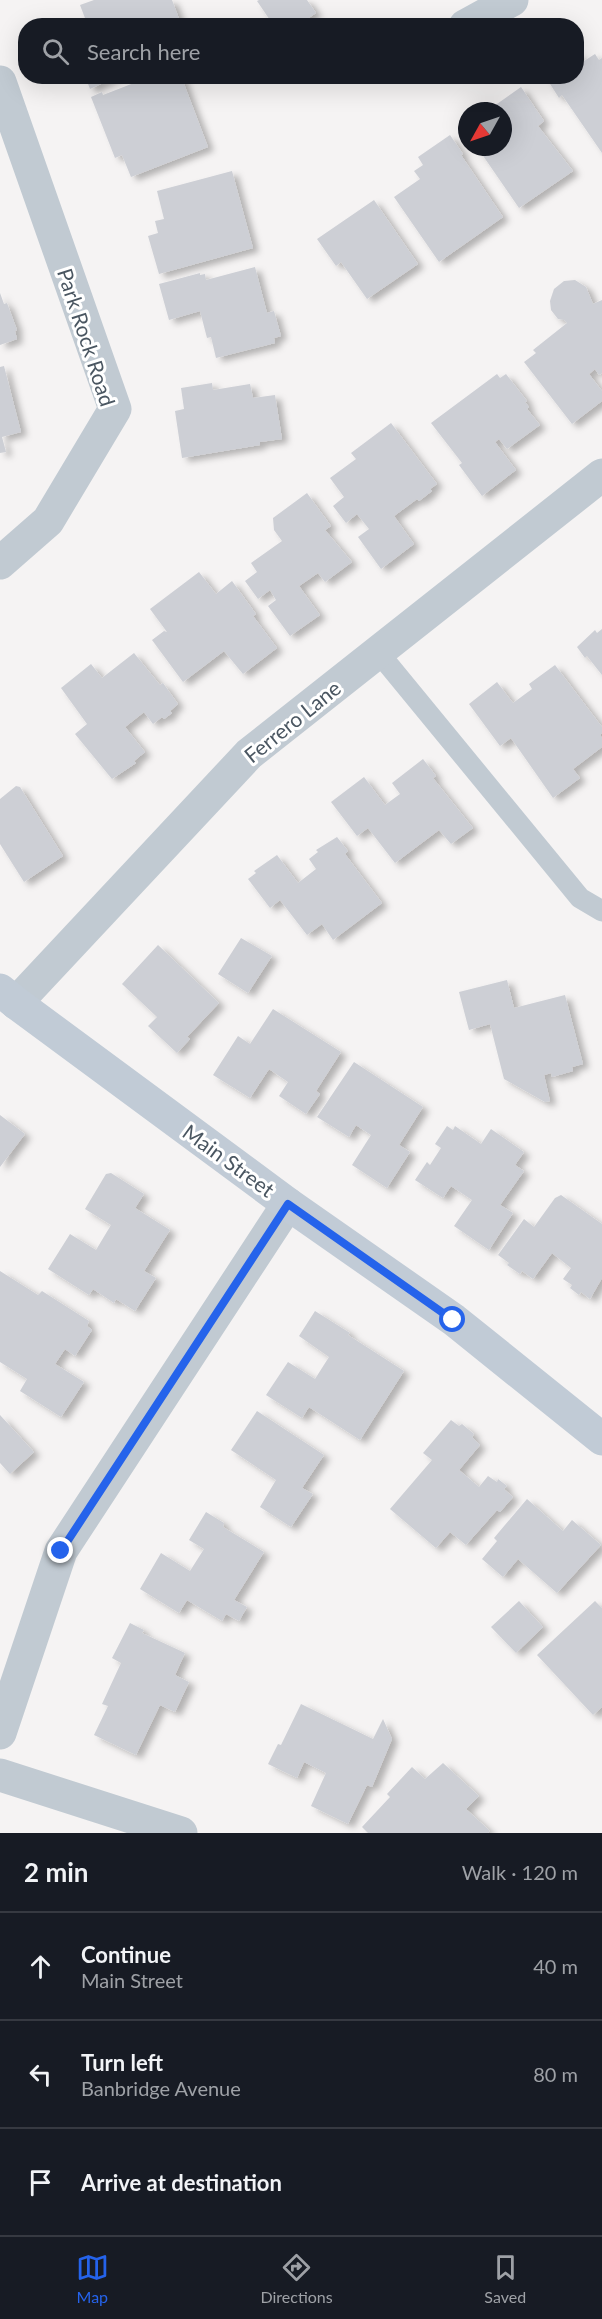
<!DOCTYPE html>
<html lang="en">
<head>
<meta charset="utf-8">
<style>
	:root { --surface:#171b24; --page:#20242c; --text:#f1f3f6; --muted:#9ea1a6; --line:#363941; --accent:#2563eb }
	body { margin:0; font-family:Lato,sans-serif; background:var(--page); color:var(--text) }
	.compass { position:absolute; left:458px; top:102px; width:54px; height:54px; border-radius:50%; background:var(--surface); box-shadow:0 6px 24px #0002; rotate:230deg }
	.stop { position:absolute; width:18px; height:18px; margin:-14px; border:4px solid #2563eb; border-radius:50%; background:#fff }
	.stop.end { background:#2563eb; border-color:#fff; box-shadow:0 2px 6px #0008 }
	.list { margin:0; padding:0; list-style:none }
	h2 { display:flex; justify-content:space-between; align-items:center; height:78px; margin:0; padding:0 24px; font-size:26px }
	h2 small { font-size:20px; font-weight:400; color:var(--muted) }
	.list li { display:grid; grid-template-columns:39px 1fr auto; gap:18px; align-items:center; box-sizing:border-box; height:108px; padding:0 24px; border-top:2px solid var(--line) }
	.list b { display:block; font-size:22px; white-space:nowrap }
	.list p { margin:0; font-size:20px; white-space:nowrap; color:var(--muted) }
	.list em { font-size:20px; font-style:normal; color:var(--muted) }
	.icon { flex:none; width:33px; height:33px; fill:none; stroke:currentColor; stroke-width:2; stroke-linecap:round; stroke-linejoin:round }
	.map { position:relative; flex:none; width:602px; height:1833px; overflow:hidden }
	.search { position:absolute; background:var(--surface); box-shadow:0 6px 24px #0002; left:18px; right:18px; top:18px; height:66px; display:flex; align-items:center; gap:15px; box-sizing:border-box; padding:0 21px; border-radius:24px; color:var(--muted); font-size:22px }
	.sheet { height:402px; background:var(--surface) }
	nav { display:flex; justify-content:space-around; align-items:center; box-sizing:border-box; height:84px; border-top:2px solid var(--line); background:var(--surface); font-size:16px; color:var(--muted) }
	nav a { display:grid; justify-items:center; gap:3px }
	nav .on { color:var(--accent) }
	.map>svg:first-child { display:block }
</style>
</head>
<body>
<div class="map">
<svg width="602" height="1833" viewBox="0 0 602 1833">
	<defs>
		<filter id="shadow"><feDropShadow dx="6" dy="4" stdDeviation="3" flood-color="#0004"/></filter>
	</defs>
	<rect width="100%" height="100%" fill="#f5f3f3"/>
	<path fill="#cdcfd5" filter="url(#shadow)" d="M94,0H172L181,24L191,20L193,26H88L80,5Z
		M259,0H307L316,13L297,26H274L257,1Z
		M576,51L584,61L595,54L599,60L602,58V153L562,95L559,98L545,76H576Z
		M85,76H116V77L90,89Z
		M152,76H181L208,147L131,177L122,155L115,158L91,97L102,92L103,95Z
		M521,87L544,121L538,126L573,171L519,208L477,147H503V111H487Z
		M450,135L463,154L461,155L503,217L439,262L394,197L420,179L414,171L423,165L418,157Z
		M232,171L253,248L159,274L148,236L158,233L155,221L164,219L157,191Z
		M374,200L418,264L367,299L341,262L336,266L317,239Z
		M255,267L267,313L274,311L281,336L274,338L275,343L216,358L211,337L207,338L200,311L169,320L159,284L200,273V275L205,274L206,280Z
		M575,280L586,287L593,304L602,300V373L599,375L595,369L589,374L602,391V401L572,424L524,362L536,353L533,350L567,323L564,320L558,319L551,310L550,301L554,289L564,281Z
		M0,293L4,304L7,303L17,330L15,331L17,339L0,345Z
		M4,366L21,432L2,437L6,452L0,453V367Z
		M497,374L500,378L506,374L527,401L525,402L529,407L527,409L540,425L507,449L499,439L495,442L516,470L482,496L459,465L462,463L431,423Z
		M212,383L213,390L250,384L253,398L275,395L282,439L260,442V445L182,458L175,411L184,409L181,388Z
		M391,423L437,484L430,489L432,491L419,501L417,499L394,516L414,544L381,569L358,537L369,529L357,514L346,523L333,506L344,497L330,478L356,459L351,453Z
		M307,493L331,526L325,530L352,562L325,582L318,573L299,586L320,615L290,636L268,606L276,600L270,590L258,599L245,581L257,572L251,563L282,541L274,530L273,518Z
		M199,572L216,594L232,581L256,614L253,616L277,648L243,674L224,651L183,682L152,640L164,631L167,632L150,609Z
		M602,629V675L587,656L585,658L577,647L595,630L597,633Z
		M134,653L160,685L163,683L178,704L170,711L172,713L164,719L162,717L153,724L144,712L125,727L145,752L134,761L136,763L112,779L75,734L87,724L61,688L91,664L102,678Z
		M555,665L602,727V733L600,735L602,738V747L573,769L580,778L553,798L511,738L500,746L469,704L497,682L513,703L532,689L529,684Z
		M423,759L436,776L433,778L473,828L451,844L439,830L395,863L368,828L357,836L331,802L364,777L385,805L400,794L392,783Z
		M16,786L20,787L63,856L24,882L0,844V799Z
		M337,837L348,851L345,854L382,903L333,940L322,924L307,935L280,900L270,908L248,879L256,873L254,871L277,855L298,883L316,869L309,859L318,852L316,850Z
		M241,938L272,956L248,993L218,974Z
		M158,945L219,1003L187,1037L190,1039L177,1053L148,1026L157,1017L122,984Z
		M507,980L514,1008L565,995L583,1064L572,1067L573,1071L552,1077L551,1073L544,1075L550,1101L545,1102L504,1079L490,1024L469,1030L459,992Z
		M273,1009L341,1052L316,1091L320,1094L306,1114L279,1096L288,1082L269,1069L250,1098L213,1075L238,1036L250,1044Z
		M354,1062L423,1107L399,1145L410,1152L387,1188L352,1165L371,1135L356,1125L349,1137L317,1117Z
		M0,1115L25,1134L0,1167Z
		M447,1126L453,1130L455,1126L481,1144L491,1129L524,1152L515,1165L524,1171L500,1205L513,1213L489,1250L454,1226L472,1200L451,1186L443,1198L415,1180L427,1162L430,1165L441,1148L435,1144Z
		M111,1173L144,1194L135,1208L170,1230L144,1271L156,1278L135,1311L116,1299L114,1303L93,1289L89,1295L48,1269L70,1234L96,1250L111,1225L85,1209L106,1174Z
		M561,1195L602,1224V1278L590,1299L581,1292L579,1295L570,1288L572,1285L563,1279L571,1268L552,1253L533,1279L522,1271L520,1274L507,1265L509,1263L498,1255L524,1219L534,1227L555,1198Z
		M0,1271L38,1295L42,1291L89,1321L87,1326L92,1330L75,1356L65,1349L55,1364L84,1382L61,1417L20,1391L27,1379L0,1362Z
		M315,1311L350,1333L348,1335L404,1371L360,1440L309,1407L302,1418L266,1395L288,1362L315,1379L329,1357L299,1336Z
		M257,1411L324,1455L302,1488L313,1494L291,1527L260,1507L276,1480L231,1450Z
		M0,1415L34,1452L10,1474L0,1463Z
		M451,1420L459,1426L462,1424L474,1434L472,1437L480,1445L459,1470L479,1487L488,1476L497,1482L498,1479L507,1486L504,1489L513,1497L500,1512L497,1510L466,1545L450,1532L436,1548L390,1509L432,1460L423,1453Z
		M527,1499L563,1531L572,1520L601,1545L557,1593L518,1559L503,1577L482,1559L497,1541L494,1538Z
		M206,1512L224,1523L223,1527L264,1552L234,1600L247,1607L239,1621L226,1614L222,1621L187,1600L179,1613L140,1589L161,1553L190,1571L204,1549L189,1540Z
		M519,1601L543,1627L516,1653L491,1627Z
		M595,1601L602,1608V1707L593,1715L537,1655Z
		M130,1623L144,1630L142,1633L185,1653L175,1675L189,1682L175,1712L160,1705L136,1755L94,1735L108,1706L102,1704L121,1663L112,1658Z
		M301,1704L373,1739L383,1719L392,1739L372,1787L367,1785L348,1824L311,1806L326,1773L304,1762L297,1778L268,1764L278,1744L281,1745Z
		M443,1763L479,1796L466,1809L490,1831L488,1833H368L362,1827L390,1797L387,1794L412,1767L425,1779Z"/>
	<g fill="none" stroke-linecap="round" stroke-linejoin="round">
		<path stroke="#c1cad2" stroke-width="21" d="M378,652L580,898L602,911"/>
		<path stroke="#c1cad2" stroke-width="33" d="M465,26L512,0
			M0,82L115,409L48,521L0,563
			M16,1003L249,754L602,475
			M0,1733L61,1551L288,1204
			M0,1775L181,1833"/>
		<path stroke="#c1cbd6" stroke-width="33" d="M0,990L16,1003L288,1204L454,1320L602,1439"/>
	</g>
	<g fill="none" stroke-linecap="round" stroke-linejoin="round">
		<path stroke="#2563eb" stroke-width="8" d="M61,1551L288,1204L453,1320"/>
	</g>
	<g text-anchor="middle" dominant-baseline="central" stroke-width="6" stroke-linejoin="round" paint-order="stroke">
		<g font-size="21" fill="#4a5661" stroke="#fff">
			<text transform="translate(87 337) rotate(72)">Park Rock Road</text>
			<text transform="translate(292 721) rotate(-39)">Ferrero Lane</text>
			<text transform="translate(229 1160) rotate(36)">Main Street</text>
		</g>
	</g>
</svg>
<svg class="compass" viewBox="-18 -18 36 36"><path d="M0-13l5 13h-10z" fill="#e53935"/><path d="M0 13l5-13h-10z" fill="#9ea1a6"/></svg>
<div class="stop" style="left:453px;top:1320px"></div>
<div class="stop end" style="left:61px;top:1551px"></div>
<div class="search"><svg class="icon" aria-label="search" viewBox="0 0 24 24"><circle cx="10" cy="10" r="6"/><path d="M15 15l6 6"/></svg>Search here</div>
</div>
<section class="sheet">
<h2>2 min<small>Walk · 120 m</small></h2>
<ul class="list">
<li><svg class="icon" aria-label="ahead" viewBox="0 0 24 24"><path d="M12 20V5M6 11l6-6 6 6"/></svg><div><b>Continue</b><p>Main Street</p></div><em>40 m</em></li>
<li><svg class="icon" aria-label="left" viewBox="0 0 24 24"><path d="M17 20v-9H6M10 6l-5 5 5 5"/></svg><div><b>Turn left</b><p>Banbridge Avenue</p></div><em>80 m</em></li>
<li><svg class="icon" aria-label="arrive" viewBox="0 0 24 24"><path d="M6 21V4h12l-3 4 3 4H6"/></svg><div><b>Arrive at destination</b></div></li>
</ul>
</section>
<nav>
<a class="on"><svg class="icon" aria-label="map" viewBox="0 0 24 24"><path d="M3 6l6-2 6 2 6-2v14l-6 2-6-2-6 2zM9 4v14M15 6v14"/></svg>Map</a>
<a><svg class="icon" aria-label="directions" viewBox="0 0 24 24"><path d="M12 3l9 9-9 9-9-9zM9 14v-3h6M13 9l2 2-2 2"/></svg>Directions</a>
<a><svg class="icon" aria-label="saved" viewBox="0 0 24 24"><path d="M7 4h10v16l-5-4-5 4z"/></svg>Saved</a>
</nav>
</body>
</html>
